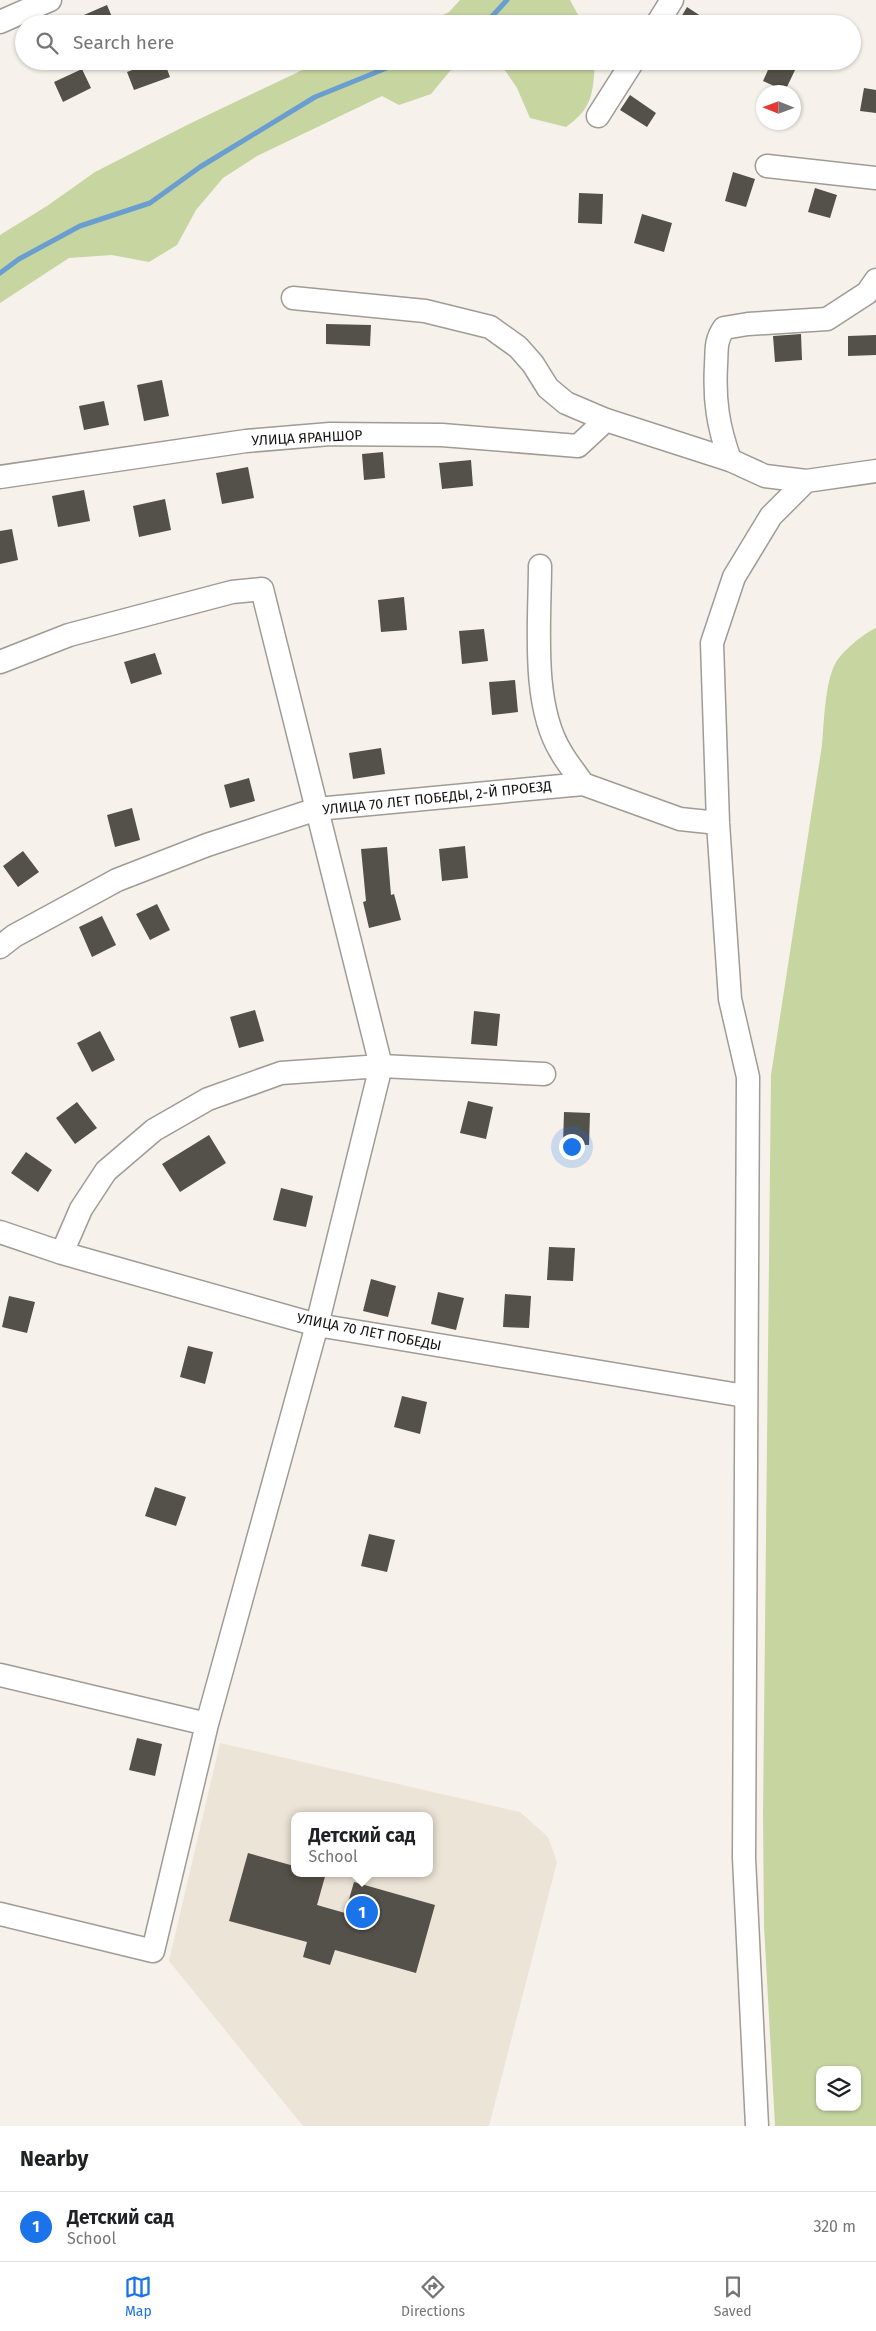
<!DOCTYPE html>
<html lang="en">
<head>
<meta charset="utf-8">
<style>
	:root { --surface:#fff; --page:#f2f2f2; --text:#202124; --muted:#757577; --line:#e0e0e0; --accent:#1a73e8 }
	body { margin:0; font-family:"Fira Sans",sans-serif; background:var(--page); color:var(--text) }
	.controls { position:absolute; right:15px; bottom:15px; display:grid; overflow:hidden; border-radius:10px; box-shadow:0 1px 4px #0004 }
	.controls button { width:45px; height:45px; display:grid; place-items:center; padding:0; border:0; border-bottom:1px solid var(--line); background:var(--surface); color:var(--text); font:25px sans-serif }
	.compass { position:absolute; left:756px; top:85px; width:45px; height:45px; border-radius:50%; background:var(--surface); box-shadow:0 1px 4px #0004; rotate:271deg }
	.you { position:absolute; left:571px; top:1146px; width:18px; height:18px; margin:-12px; border:4px solid #fff; border-radius:50%; background:#1a73e8; box-shadow:0 0 0 8px #1a73e833 }
	.badge { display:grid; place-items:center; width:32px; height:32px; border-radius:50%; background:var(--accent); color:#fff; font-size:16px; font-weight:700 }
	.pin { position:absolute; translate:-50% -50%; border:2px solid #fff; box-shadow:0 1px 5px #0006 }
	.popup { position:absolute; left:291px; top:1812px; width:142px; height:65px; box-sizing:border-box; display:grid; place-content:center; border-radius:10px; background:var(--surface); filter:drop-shadow(0 1px 4px #0005); font-size:16px; white-space:nowrap; color:var(--muted) }
	.popup b { font-size:19px; color:var(--text) }
	.popup::after { content:''; position:absolute; left:50%; top:100%; margin-left:-10px; border:10px solid transparent; border-top-color:var(--surface) }
	.list { margin:0; padding:0; list-style:none }
	h2 { display:flex; justify-content:space-between; align-items:center; height:65px; margin:0; padding:0 20px; font-size:21px }
	h2 small { font-size:16px; font-weight:400; color:var(--muted) }
	.list li { display:grid; grid-template-columns:32px 1fr auto; gap:15px; align-items:center; box-sizing:border-box; height:70px; padding:0 20px; border-top:1px solid var(--line) }
	.list b { display:block; font-size:19px; white-space:nowrap }
	.list p { margin:0; font-size:16px; white-space:nowrap; color:var(--muted) }
	.list em { font-size:16px; font-style:normal; color:var(--muted) }
	.icon { flex:none; width:28px; height:28px; fill:none; stroke:currentColor; stroke-width:2; stroke-linecap:round; stroke-linejoin:round }
	.map { position:relative; flex:none; width:876px; height:2126px; overflow:hidden }
	.search { position:absolute; background:var(--surface); box-shadow:0 1px 4px #0004; left:15px; right:15px; top:15px; height:55px; display:flex; align-items:center; gap:12px; box-sizing:border-box; padding:0 18px; border-radius:28px; color:var(--muted); font-size:19px }
	.sheet { height:135px; background:var(--surface) }
	nav { display:flex; justify-content:space-around; align-items:center; box-sizing:border-box; height:70px; border-top:1px solid var(--line); background:var(--surface); font-size:14px; color:var(--muted) }
	nav a { display:grid; justify-items:center; gap:2px }
	nav .on { color:var(--accent) }
	.map>svg:first-child { display:block }
</style>
</head>
<body>
<div class="map">
<svg width="876" height="2126" viewBox="0 0 876 2126">
	<rect width="100%" height="100%" fill="#f6f2eb"/>
	<path fill="#ece4d6" fill-rule="evenodd" d="M220,1743L520,1812L548,1837L557,1862L489,2126H303L169,1961ZM294,1816H430V1873H294Z"/>
	<path fill="#c7d5a0" fill-rule="evenodd" d="M460,0H570L583,24H425L449,12Z
		M325,61H595C593,93 593,108 566,127L530,118L517,88L500,63L474,62L450,71L431,94L399,105L382,96L257,156L223,178L196,210L177,245L149,262L112,255L69,258L0,303V235L47,206L95,172L189,124L313,65Z
		M876,628V2126H775L764,1926L763,1815L771,1075L822,745C824,723 825,683 835,664C841,652 864,633 876,628ZM820,2070H857V2107H820Z"/>
	<g fill="none" stroke-linecap="round" stroke-linejoin="round">
		<path stroke="#6b9ed0" stroke-width="5" d="M485,24L507,0
			M0,273L19,259L80,226L150,203L200,167L315,97L404,61"/>
	</g>
	<path fill="#54504a" d="M107,5L115,24H63Z
		M687,7L713,24H677Z
		M156,61H164L170,77L134,90L127,72Z
		M772,61H782L796,68L785,91L763,81Z
		M82,69L91,88L63,102L54,82Z
		M864,88L876,90V113L860,111Z
		M630,95L656,113L647,127L620,110Z
		M733,172L755,179L746,207L725,201Z
		M815,188L837,195L830,218L808,212Z
		M579,193L603,194L602,224L578,223Z
		M642,214L672,223L664,252L634,243Z
		M326,324L371,325L370,346L326,344Z
		M801,334L802,360L775,362L773,336Z
		M876,335V355L848,356V336Z
		M162,380L169,416L144,421L137,385Z
		M104,401L109,425L84,430L79,406Z
		M383,452L385,478L364,480L362,454Z
		M471,460L473,486L442,489L439,463Z
		M248,467L254,498L222,504L216,473Z
		M84,490L90,521L58,527L52,496Z
		M165,499L171,530L139,537L133,506Z
		M12,529L18,560L0,564V531Z
		M404,597L407,630L381,632L378,600Z
		M484,629L488,661L462,664L459,631Z
		M155,653L162,674L131,684L124,662Z
		M515,680L518,712L492,715L489,682Z
		M381,748L385,774L353,779L349,753Z
		M249,778L255,801L230,808L224,785Z
		M132,808L140,840L115,847L107,815Z
		M465,846L468,878L442,881L439,849Z
		M387,847L391,895L394,894L401,920L369,928L363,902L366,901L361,849Z
		M23,851L39,872L18,887L3,866Z
		M157,904L170,930L150,940L136,914Z
		M102,916L116,945L92,957L79,927Z
		M255,1010L264,1041L239,1048L230,1017Z
		M474,1011L500,1014L497,1046L471,1044Z
		M100,1031L115,1060L92,1072L77,1043Z
		M468,1101L493,1107L486,1139L460,1133Z
		M77,1102L97,1128L75,1144L56,1118Z
		M564,1112L590,1113L589,1145L563,1144Z
		M209,1135L226,1163L180,1192L162,1164Z
		M26,1152L52,1170L38,1192L11,1173Z
		M281,1188L313,1196L306,1227L273,1220Z
		M549,1247L575,1248L573,1281L547,1280Z
		M371,1279L396,1286L388,1317L363,1311Z
		M438,1292L464,1298L456,1330L431,1324Z
		M505,1294L531,1296L529,1328L503,1327Z
		M9,1296L35,1302L27,1333L2,1327Z
		M188,1346L213,1352L205,1384L180,1377Z
		M402,1396L427,1402L420,1434L394,1427Z
		M155,1487L186,1497L176,1526L145,1516Z
		M369,1534L395,1540L387,1572L361,1566Z
		M137,1738L162,1744L155,1776L129,1770Z
		M248,1853L294,1866V1873H326L317,1905L345,1913L354,1882L435,1905L416,1973L335,1950L330,1965L303,1957L307,1942L229,1921Z"/>
	<g fill="none" stroke-linecap="round" stroke-linejoin="round">
		<defs>
			<path id="minor" d="M0,22L50,0
				M657,24L672,0
				M598,116L633,61
				M767,166L876,178
				M293,298L425,311L490,327L518,347L533,364L548,388L566,403L606,420L730,460L765,476L806,481L876,471
				M730,460C718,426 714,401 716,365C717,350 715,341 724,328L748,324L827,319L867,293L876,280
				M0,477L246,441L330,434L442,435L578,446L606,420
				M540,566C540,621 531,704 561,752C567,763 576,773 583,784
				M0,662L69,635L232,592L262,589L381,1066L317,1325L207,1724L153,1951L0,1914
				M0,947L14,936L117,880L207,845L317,809L583,784L680,819L718,823
				M0,1232L62,1253L317,1325L745,1396
				M62,1253L81,1209L106,1171L154,1130L208,1099L281,1073L381,1066L544,1074
				M0,1675L207,1724
				M757,2126L744,1858L748,1077L730,999L718,823L712,643L734,577L771,516L806,481"/>
		</defs>
		<use href="#minor" stroke="#9f9b95" stroke-width="25"/>
		<use href="#minor" stroke="#fff" stroke-width="22"/>
	</g>
	<g text-anchor="middle" dominant-baseline="central" stroke-width="5" stroke-linejoin="round" paint-order="stroke">
		<g font-size="14" fill="#141210" stroke="#fff">
			<text transform="translate(307 438) rotate(-3)">УЛИЦА ЯРАНШОР</text>
			<text transform="translate(437 798) rotate(-6)">УЛИЦА 70 ЛЕТ ПОБЕДЫ, 2-Й ПРОЕЗД</text>
			<text transform="translate(369 1332) rotate(11)">УЛИЦА 70 ЛЕТ ПОБЕДЫ</text>
		</g>
	</g>
</svg>
<div class="controls">
<button><svg class="icon" aria-label="layers" viewBox="0 0 24 24"><path d="M12 4l9 5-9 5-9-5zM3 14l9 5 9-5"/></svg></button>
</div>
<svg class="compass" viewBox="-18 -18 36 36"><path d="M0-13l5 13h-10z" fill="#e53935"/><path d="M0 13l5-13h-10z" fill="#757577"/></svg>
<div class="you"></div>
<div class="pin badge" style="left:362px;top:1912px">1</div>
<div class="popup"><b>Детский сад</b>School</div>
<div class="search"><svg class="icon" aria-label="search" viewBox="0 0 24 24"><circle cx="10" cy="10" r="6"/><path d="M15 15l6 6"/></svg>Search here</div>
</div>
<section class="sheet">
<h2>Nearby<small></small></h2>
<ul class="list">
<li><span class="badge">1</span><div><b>Детский сад</b><p>School</p></div><em>320 m</em></li>
</ul>
</section>
<nav>
<a class="on"><svg class="icon" aria-label="map" viewBox="0 0 24 24"><path d="M3 6l6-2 6 2 6-2v14l-6 2-6-2-6 2zM9 4v14M15 6v14"/></svg>Map</a>
<a><svg class="icon" aria-label="directions" viewBox="0 0 24 24"><path d="M12 3l9 9-9 9-9-9zM9 14v-3h6M13 9l2 2-2 2"/></svg>Directions</a>
<a><svg class="icon" aria-label="saved" viewBox="0 0 24 24"><path d="M7 4h10v16l-5-4-5 4z"/></svg>Saved</a>
</nav>
</body>
</html>
